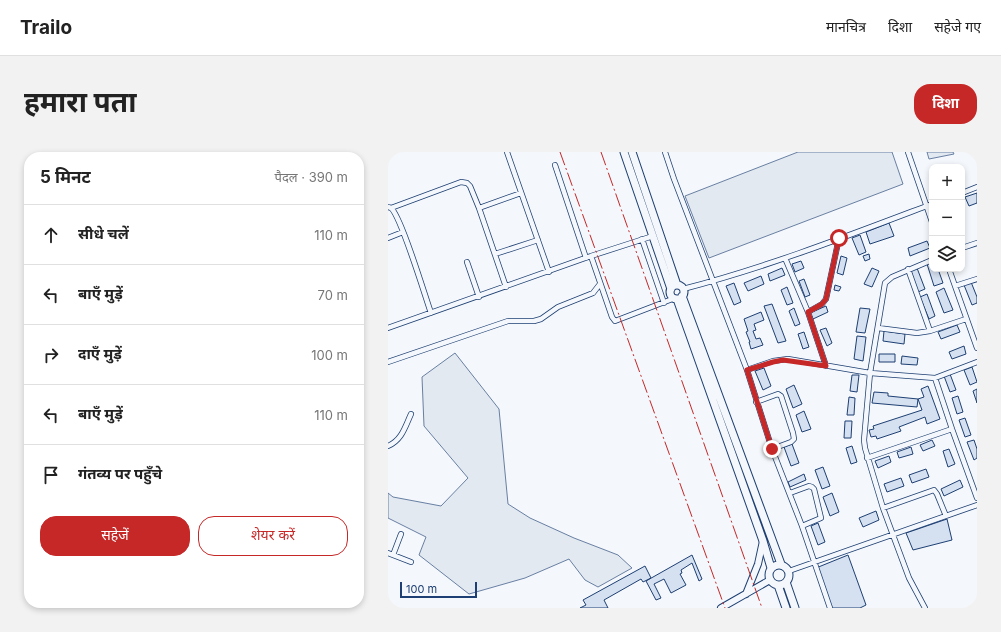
<!DOCTYPE html>
<html lang="hi">
<head>
<meta charset="utf-8">
<style>
	:root { --surface:#fff; --page:#f2f2f2; --text:#222; --muted:#767676; --line:#e0e0e0; --accent:#c62828 }
	body { margin:0; font-family:Inter,"Noto Sans Devanagari",sans-serif; background:var(--page); color:var(--text) }
	.controls { position:absolute; right:12px; top:12px; display:grid; overflow:hidden; border-radius:8px; box-shadow:0 2px 6px #0003 }
	.controls button { width:36px; height:36px; display:grid; place-items:center; padding:0; border:0; border-bottom:1px solid var(--line); background:var(--surface); color:var(--text); font:20px sans-serif }
	.scale { position:absolute; left:12px; bottom:10px; width:77px; box-sizing:border-box; padding-left:4px; border:2px solid #1d3f73; border-top:0; font-size:11px; line-height:14px; white-space:nowrap; color:#1d3f73; -webkit-text-stroke:3px #f4f7fb; paint-order:stroke }
	.stop { position:absolute; width:12px; height:12px; margin:-9px; border:3px solid #c62828; border-radius:50%; background:#fff }
	.stop.end { background:#c62828; border-color:#fff; box-shadow:0 1px 4px #0008 }
	.list { margin:0; padding:0; list-style:none }
	h2 { display:flex; justify-content:space-between; align-items:center; height:52px; margin:0; padding:0 16px; font-size:17px }
	h2 small { font-size:13px; font-weight:400; color:var(--muted) }
	.list li { display:grid; grid-template-columns:26px 1fr auto; gap:12px; align-items:center; box-sizing:border-box; height:60px; padding:0 16px; border-top:1px solid var(--line) }
	.list b { display:block; font-size:15px; white-space:nowrap }
	.list em { font-size:13px; font-style:normal; color:var(--muted) }
	.actions { display:flex; gap:8px; padding:12px 16px }
	.actions a { flex:1; padding:9px 0; border:1px solid var(--accent); border-radius:16px; text-align:center; font-size:14px; color:var(--accent) }
	.actions .main { background:var(--accent); color:#fff }
	.icon { flex:none; width:22px; height:22px; fill:none; stroke:currentColor; stroke-width:2; stroke-linecap:round; stroke-linejoin:round }
	.map { position:relative; flex:none; width:589px; height:456px; overflow:hidden; border-radius:16px }
	header { display:flex; align-items:center; gap:24px; box-sizing:border-box; height:56px; padding:0 20px; background:var(--surface); border-bottom:1px solid var(--line) }
	header strong { font-size:19px }
	nav { display:flex; gap:22px; margin-inline-start:auto; font-size:14px }
	.intro { display:flex; align-items:center; justify-content:space-between; box-sizing:border-box; height:96px; padding:0 24px }
	h1 { margin:0; font-size:28px }
	.button { padding:10px 18px; border-radius:16px; background:var(--accent); color:#fff; font-size:14px; font-weight:700 }
	main { display:flex; gap:24px; padding:0 24px }
	aside { flex:1; background:var(--surface); border-radius:16px; box-shadow:0 2px 6px #0003 }
	.map>svg:first-child { display:block }
</style>
</head>
<body>
<header>
<strong>Trailo</strong>
<nav><a>मानचित्र</a><a>दिशा</a><a>सहेजे गए</a></nav>
</header>
<div class="intro"><h1>हमारा पता</h1><a class="button">दिशा</a></div>
<main>
<aside>
<h2>5 मिनट<small>पैदल · 390 m</small></h2>
<ul class="list">
<li><svg class="icon" aria-label="ahead" viewBox="0 0 24 24"><path d="M12 20V5M6 11l6-6 6 6"/></svg><div><b>सीधे चलें</b></div><em>110 m</em></li>
<li><svg class="icon" aria-label="left" viewBox="0 0 24 24"><path d="M17 20v-9H6M10 6l-5 5 5 5"/></svg><div><b>बाएँ मुड़ें</b></div><em>70 m</em></li>
<li><svg class="icon" aria-label="right" viewBox="0 0 24 24"><path d="M7 20v-9h11M14 6l5 5-5 5"/></svg><div><b>दाएँ मुड़ें</b></div><em>100 m</em></li>
<li><svg class="icon" aria-label="left" viewBox="0 0 24 24"><path d="M17 20v-9H6M10 6l-5 5 5 5"/></svg><div><b>बाएँ मुड़ें</b></div><em>110 m</em></li>
<li><svg class="icon" aria-label="arrive" viewBox="0 0 24 24"><path d="M6 21V4h12l-3 4 3 4H6"/></svg><div><b>गंतव्य पर पहुँचे</b></div></li>
</ul>
<div class="actions"><a class="main">सहेजें</a><a>शेयर करें</a></div>
</aside>
<div class="map">
<svg width="589" height="456" viewBox="0 0 589 456">
	<rect width="100%" height="100%" fill="#f4f7fb"/>
	<path fill="#e3e9f0" stroke="#687fa3" d="M410,0H504L515,32L321,106L297,44Z
		M539,0H565L566,2L541,7Z
		M67,201L111,257L120,352L142,366L186,386L230,403L244,416L210,435L197,428L181,407L137,426L81,442L31,403L38,385L0,366V341L5,345L53,354L80,326L36,274L34,225Z"/>
	<path fill="#d5e0f0" stroke="#1d3f73" d="M589,41V51L581,54L577,45Z
		M501,71L506,84L482,92L478,80Z
		M472,83L478,100L471,103L464,86Z
		M539,89L542,96L522,104L520,96Z
		M481,102L482,107L477,109L475,104Z
		M453,104L459,106L455,123L449,121Z
		M413,109L416,116L407,120L404,112Z
		M544,110V117H550L555,131L546,134L539,112Z
		M394,116L397,123L382,129L380,122Z
		M484,116L491,119L484,135L476,132Z
		M529,116L537,137L530,140L523,119Z
		M373,124L376,132L360,139L356,131Z
		M416,127L422,143L417,145L411,129Z
		M583,130L589,145V151L584,153L576,133Z
		M346,131L353,150L346,153L338,134Z
		M447,133L453,135L451,139L446,138Z
		M399,135L405,151L399,153L393,138Z
		M556,136L565,158L556,161L548,140Z
		M539,142L547,164L541,167L532,145Z
		M384,152L398,189L390,191L376,154Z
		M438,154L440,160L425,167L422,161Z
		M406,156L412,172L407,174L401,159Z
		M472,156L482,157L477,181L468,180Z
		M373,160L376,168L366,172L368,178L365,179L368,187L372,186L375,193L363,197L361,190H362L358,180L360,179L356,167Z
		M569,173L572,180L553,187L550,180Z
		M438,176L444,191L439,194L432,178Z
		M496,179L517,182L516,192L495,189Z
		M416,180L421,195L415,197L410,182Z
		M469,184L478,185L475,209L466,207Z
		M576,194L578,202L564,207L561,200Z
		M491,202H507V210H491Z
		M514,204L530,206L529,213L513,212Z
		M584,215L589,230L582,233L576,218Z
		M376,216L383,234L375,238L367,219Z
		M562,222L568,238L562,240L556,224Z
		M464,223H471L469,240L462,239Z
		M406,233L414,252L405,256L398,237Z
		M540,234L552,267L539,272L537,265L511,275L513,279L489,287L488,284L483,285L481,278L486,277L485,274L534,258L530,247L536,245L533,237Z
		M589,237V251L585,239Z
		M486,240L500,241V244L530,247L529,255L484,251Z
		M570,244L575,260L569,262L564,246Z
		M461,245L467,246L466,263H459Z
		M416,259L423,277L414,280L408,263Z
		M577,266L583,283L577,285L571,268Z
		M457,269H464L463,286H456Z
		M544,288L547,294L535,299L532,293Z
		M586,288L589,297V306L586,308L579,290Z
		M404,292L411,311L403,314L396,295Z
		M464,294L469,310L463,312L458,296Z
		M523,295L525,302L511,306L509,300Z
		M561,297L567,312L560,315L555,299Z
		M501,304L503,310L490,316L487,309Z
		M435,315L442,334L434,337L427,318Z
		M538,317L541,325L524,331L521,323Z
		M416,322L418,328L402,335L400,330Z
		M513,326L516,334L499,340L496,332Z
		M572,328L575,335L556,344L553,337Z
		M444,341L451,360L442,364L435,345Z
		M488,359L491,368L475,375L471,366Z
		M559,367L564,388L525,398L518,381Z
		M430,371L437,390L430,393L423,374Z
		M304,403L314,427L311,429L304,411L293,418L294,421L292,422L298,433L283,441L276,427L266,432L273,446L268,448L258,429Z
		M460,403L478,453L472,456H443L428,416Z
		M257,414L263,426L255,430L253,427L216,448L220,456H192L198,453L195,448Z"/>
	<g fill="none" stroke-linecap="round" stroke-linejoin="round">
		<defs>
			<path id="minor" d="M119,0L161,120
				M277,0L286,27L359,218L384,297L414,374L442,456
				M520,0L544,70
				M167,13L198,106
				M574,41L589,35
				M0,55L3,56L73,30L79,31L82,34L91,56L118,135
				M3,56C13,64 37,144 43,161
				M91,56L133,41
				M0,86L15,80
				M254,87L276,151
				M574,96L589,91
				M107,102L150,88
				M203,104L224,165L227,169L287,146
				M397,106L420,160L438,214
				M79,110L91,145
				M520,117L542,179
				M561,117L589,196
				M567,134L589,127
				M295,137C380,115 462,83 544,52
				M420,160L434,152L438,147L451,86
				M0,176L203,104L265,84
				M490,176L529,181L542,179L578,167
				M0,210L120,169H146L153,167L170,155L205,141L212,132
				M359,218L385,209L400,207L482,221L547,226L589,210
				M547,226L564,277L589,346
				M368,250L390,242L393,244L405,281L406,287L403,290L384,297
				M0,294C14,288 17,275 23,262
				M479,306L564,277
				M402,341L421,334L424,335L426,337L433,366L414,374
				M495,356L546,338L549,342L558,364
				M0,401L23,410
				M5,403L13,382
				M401,419L589,353
				M537,456L521,426L505,383L495,356L477,296L476,288L482,221L497,131L504,125L544,108"/>
			<path id="tertiary" d="M358,442L370,412L375,389
				M333,456L382,428"/>
			<path id="secondary" d="M236,0L283,137
				M244,0L289,133
				M282 140a7 7 0 1 1 14 0a7 7 0 1 1-14 0Z
				M294,144L393,412
				M289,147L375,389L383,416
				M381 423a10 10 0 1 1 20 0a10 10 0 1 1-20 0Z
				M398,430L407,456
				M390,433L398,456"/>
		</defs>
		<use href="#minor" stroke="#1d3f73" stroke-width="6"/>
		<use href="#tertiary" stroke="#1d3f73" stroke-width="8"/>
		<use href="#secondary" stroke="#1d3f73" stroke-width="9"/>
		<use href="#minor" stroke="#f4f7fb" stroke-width="4.5"/>
		<use href="#tertiary" stroke="#f4f7fb" stroke-width="6"/>
		<use href="#secondary" stroke="#f4f7fb" stroke-width="7"/>
		<path stroke="#c62828" stroke-width="1" stroke-dasharray="14 3 2 3" stroke-linecap="butt" d="M172,0L337,456
			M213,0L374,456"/>
	</g>
	<g fill="none" stroke-linecap="round" stroke-linejoin="round">
		<path stroke="#c62828" stroke-width="5" d="M384,297L359,218L385,210L395,208L438,214L420,160L434,152L438,147L451,86"/>
	</g>
</svg>
<div class="controls">
<button>+</button>
<button>−</button>
<button><svg class="icon" aria-label="layers" viewBox="0 0 24 24"><path d="M12 4l9 5-9 5-9-5zM3 14l9 5 9-5"/></svg></button>
</div>
<div class="scale">100 m</div>
<div class="stop" style="left:451px;top:86px"></div>
<div class="stop end" style="left:384px;top:297px"></div>
</div>
</main>
</body>
</html>
